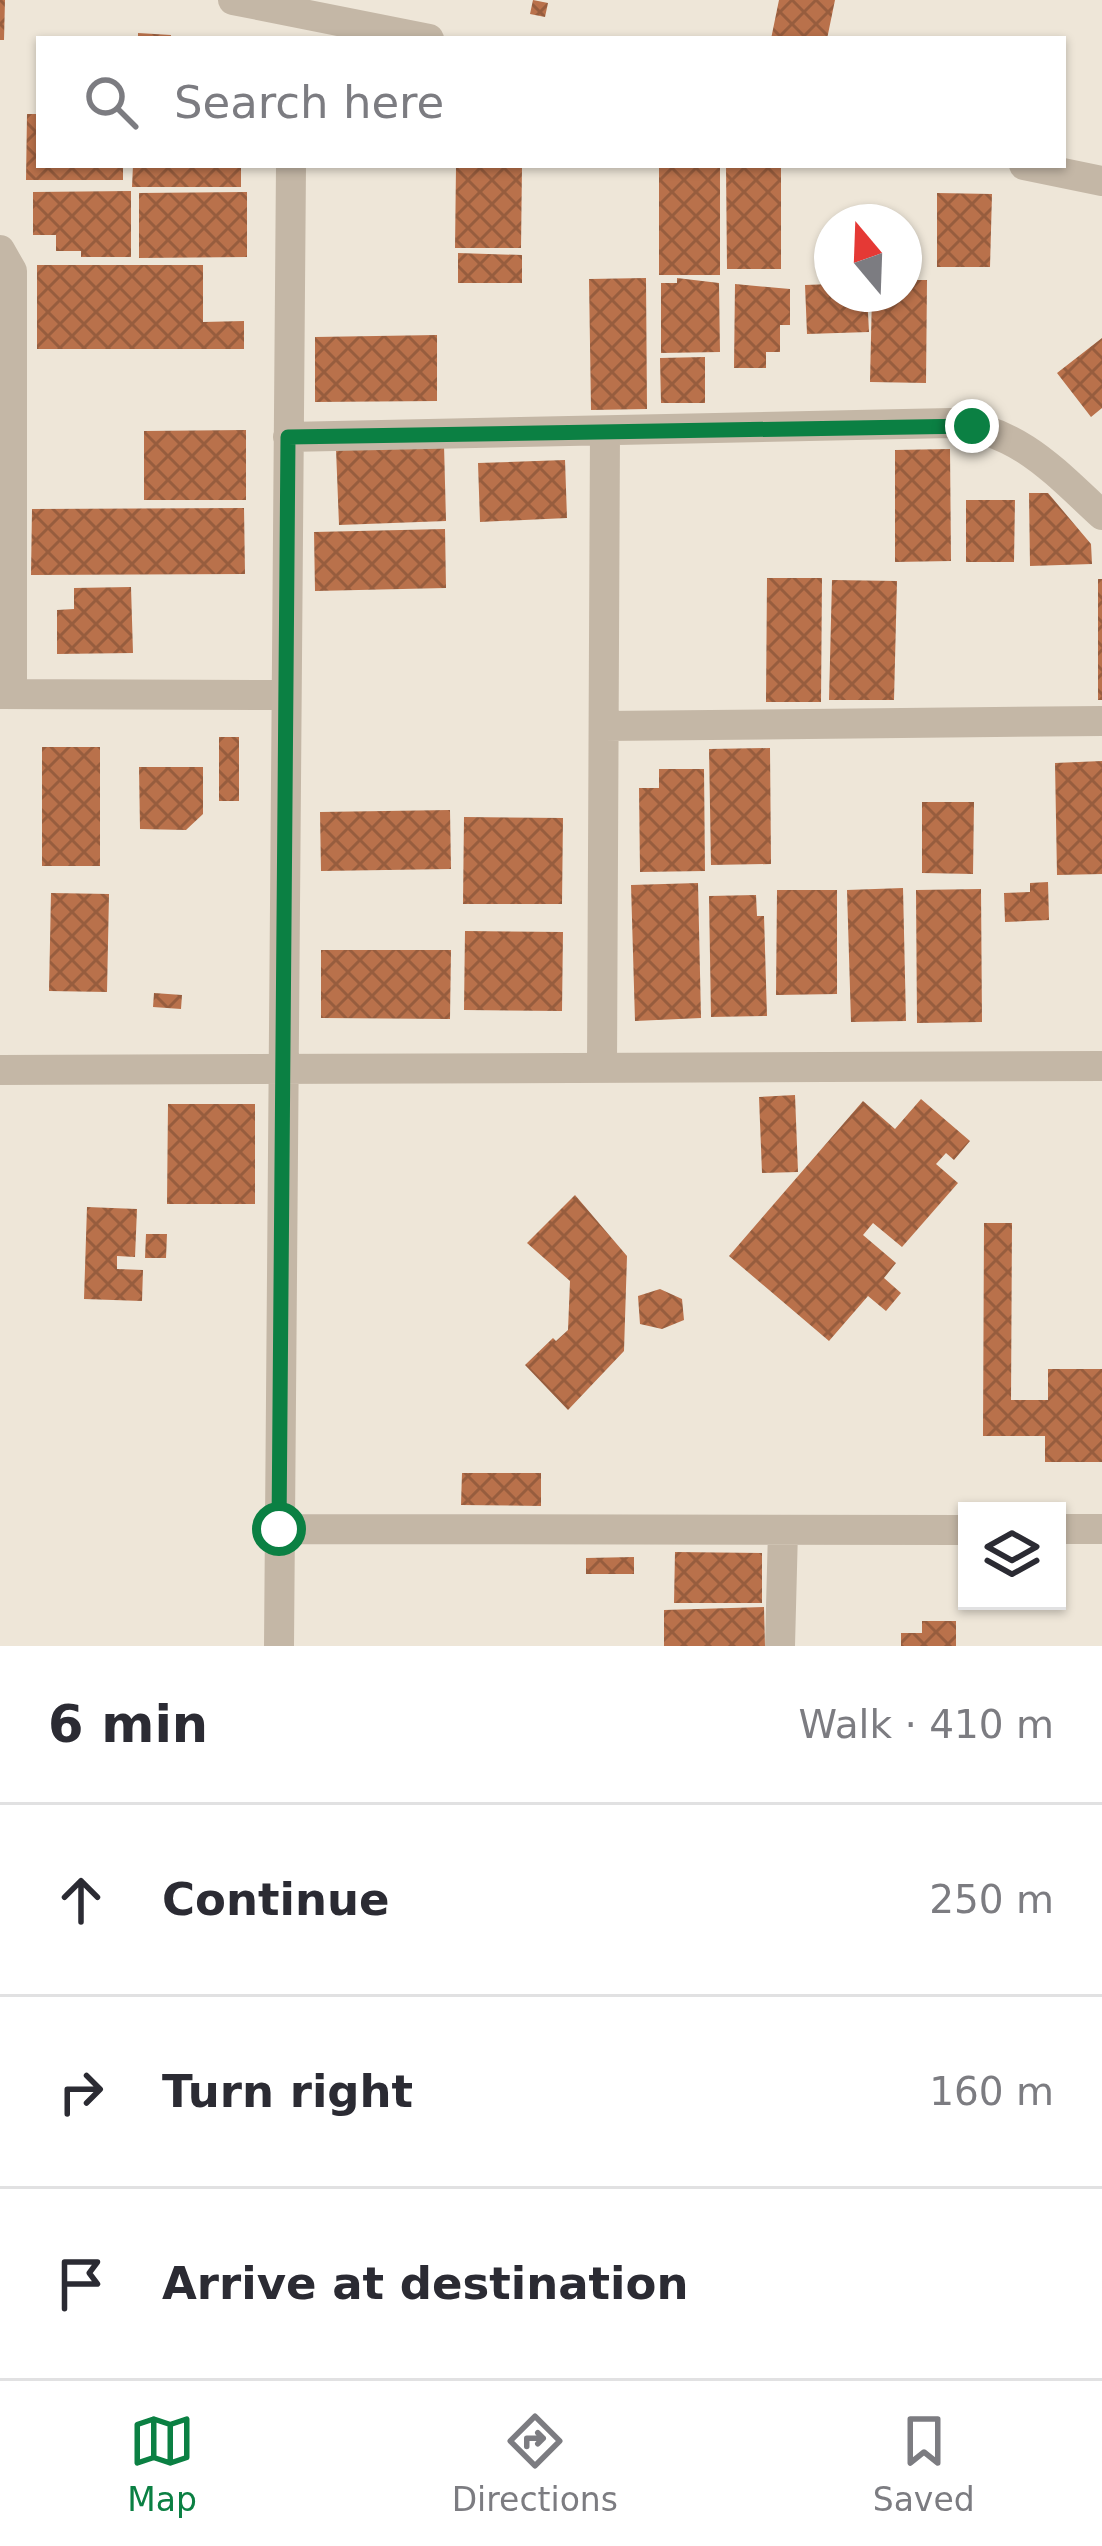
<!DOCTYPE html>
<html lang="en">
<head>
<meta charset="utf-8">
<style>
	:root { --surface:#fff; --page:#f7f7f7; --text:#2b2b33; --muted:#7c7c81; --line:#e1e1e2; --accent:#0b8043 }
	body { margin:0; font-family:"DejaVu Sans",sans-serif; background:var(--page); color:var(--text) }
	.controls { position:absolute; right:36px; bottom:36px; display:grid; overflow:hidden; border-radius:0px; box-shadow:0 3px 9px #0004 }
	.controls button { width:108px; height:108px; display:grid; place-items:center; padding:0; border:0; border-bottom:3px solid var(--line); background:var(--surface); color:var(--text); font:60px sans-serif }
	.compass { position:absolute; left:814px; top:204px; width:108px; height:108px; border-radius:50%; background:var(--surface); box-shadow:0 3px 9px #0004; rotate:341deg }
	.stop { position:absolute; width:36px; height:36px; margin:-27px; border:9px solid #0b8043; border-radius:50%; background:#fff }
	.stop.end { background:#0b8043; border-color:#fff; box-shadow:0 3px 12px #0008 }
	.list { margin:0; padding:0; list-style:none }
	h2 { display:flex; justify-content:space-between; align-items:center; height:156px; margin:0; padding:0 48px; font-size:51px }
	h2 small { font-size:39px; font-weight:400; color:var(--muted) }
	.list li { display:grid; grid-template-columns:78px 1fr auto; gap:36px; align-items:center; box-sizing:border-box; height:192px; padding:0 48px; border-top:3px solid var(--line) }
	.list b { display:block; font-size:45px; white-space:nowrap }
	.list em { font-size:39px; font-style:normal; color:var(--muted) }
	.icon { flex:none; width:66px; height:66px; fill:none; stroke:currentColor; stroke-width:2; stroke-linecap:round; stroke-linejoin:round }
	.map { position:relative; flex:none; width:1102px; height:1646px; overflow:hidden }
	.search { position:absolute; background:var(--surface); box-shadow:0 3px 9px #0004; left:36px; right:36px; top:36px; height:132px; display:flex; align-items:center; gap:30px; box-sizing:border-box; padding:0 42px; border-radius:0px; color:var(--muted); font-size:45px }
	.sheet { height:732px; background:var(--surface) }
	nav { display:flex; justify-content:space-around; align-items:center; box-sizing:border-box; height:168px; border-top:3px solid var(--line); background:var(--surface); font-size:33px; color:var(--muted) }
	nav a { display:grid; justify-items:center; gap:6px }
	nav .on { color:var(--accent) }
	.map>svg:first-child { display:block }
</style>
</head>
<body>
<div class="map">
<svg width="1102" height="1646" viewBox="0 0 1102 1646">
	<defs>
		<pattern id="building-cross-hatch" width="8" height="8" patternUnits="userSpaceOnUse" patternTransform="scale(3)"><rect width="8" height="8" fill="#b9714b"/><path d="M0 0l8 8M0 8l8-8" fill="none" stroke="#975d3e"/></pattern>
	</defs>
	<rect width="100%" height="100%" fill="#eee6d8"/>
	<path fill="url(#building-cross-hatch)" d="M0,0H5L4,40H0Z
		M533,0L548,3L545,17L530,14Z
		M779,0H835L827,39H771Z
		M138,33L171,35V39H138Z
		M27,114H39V165H123V180H26Z
		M133,165H241V187H132Z
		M659,165H720V275H659Z
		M726,165H781V269H727Z
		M456,167H522L521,248H455Z
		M131,191V257H81V251H56V235H33V192Z
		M247,192V257L139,258V193Z
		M937,193L992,194L990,267H937Z
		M458,253L522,255V283H458Z
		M37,265H203V322L244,321V349H37Z
		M646,278L647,409L591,410L589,279Z
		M677,278L719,283L720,352L661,353V283H677Z
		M904,280H927L926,383L870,382L872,294H904Z
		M735,284L790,289V325H780V352H766V368H734Z
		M832,284V294H867L869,332L807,334L805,285Z
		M437,335V401L315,402V337Z
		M1102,338V408L1091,417L1057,373Z
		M705,357V403H661L660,358Z
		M246,430V500H144V431Z
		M444,445L446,521L339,525L336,449Z
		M950,449L951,561L895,562V450Z
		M565,460L567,518L480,522L478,463Z
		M1029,493H1048L1091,544L1092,564L1030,566Z
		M966,500H1015L1014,562H966Z
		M244,508L245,574L31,575L32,509Z
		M445,529L446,588L315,591L314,532Z
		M767,578H822L821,702H766Z
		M1098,579H1102V700H1098Z
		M832,580L897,581L894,700H829Z
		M131,587L133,653L57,654V610L74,609V588Z
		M219,737H239V801H219Z
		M42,747H100V866H42Z
		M770,748L771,864L711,865L709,749Z
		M1102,761V874L1057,875L1055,763Z
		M139,767H203V814L186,830L140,829Z
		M659,769H704L705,871L640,872L639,788H659Z
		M922,802H974L973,874L922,873Z
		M450,810L451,869L321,871L320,812Z
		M464,817L563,818L562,904H463Z
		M1048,882L1049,920L1005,922L1004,893L1030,892V883Z
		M698,883L701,1018L635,1021L631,885Z
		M903,888L906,1021L851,1022L847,890Z
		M981,889L982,1022L917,1023L916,890Z
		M777,890H837V994L776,995Z
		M51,893L109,894L107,992L49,991Z
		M756,895L757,916H764L767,1016L711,1017L709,896Z
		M465,931L563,932L562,1011L464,1010Z
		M321,950H451L450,1019L321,1018Z
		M154,993L182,995L181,1009L153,1007Z
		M795,1095L798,1172L762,1173L759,1097Z
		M921,1099L970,1141L954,1160L946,1153L936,1164L958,1183L902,1247L873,1223L863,1235L896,1263L884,1278L901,1293L886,1311L868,1296L829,1341L729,1256L863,1101L895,1129Z
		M168,1104H255V1204H167Z
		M575,1195L627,1256L624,1351L568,1410L525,1365L553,1338L556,1341L568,1330L570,1281L527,1243Z
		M87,1207L137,1209L135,1257L117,1256V1269L143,1270L142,1301L84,1299Z
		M984,1223H1012L1011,1400H1048V1369H1102V1462H1045V1436H983Z
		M146,1234H167L166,1258H145Z
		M660,1289L682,1299L684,1320L662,1329L640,1324L638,1296Z
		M462,1473H541V1506L461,1505Z
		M675,1552L762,1553V1603H674Z
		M634,1557V1574H586V1558Z
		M764,1607L765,1646H664V1610Z
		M922,1621H956V1646H901V1633H922Z"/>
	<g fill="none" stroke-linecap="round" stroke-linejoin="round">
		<path stroke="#c4b7a6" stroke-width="30" d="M233,0L429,39
			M1024,165L1102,181
			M0,250L12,271V694
			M288,437L951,423C1020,431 1053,470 1102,515
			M0,694L285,695
			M604,726L1102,721
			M602,1067L605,431
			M0,1070L1102,1066
			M279,1529L967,1530
			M1057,1529H1102
			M279,1646L291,165
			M780,1646L783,1530"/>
	</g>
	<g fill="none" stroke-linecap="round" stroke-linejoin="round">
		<path stroke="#0b8043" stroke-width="15" d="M279,1529L288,437L972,426"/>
	</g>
</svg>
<div class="controls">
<button><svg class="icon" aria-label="layers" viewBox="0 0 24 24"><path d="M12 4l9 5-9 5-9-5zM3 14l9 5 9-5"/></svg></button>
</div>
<svg class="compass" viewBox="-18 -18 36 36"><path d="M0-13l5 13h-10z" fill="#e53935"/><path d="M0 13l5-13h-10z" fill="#7c7c81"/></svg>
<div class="stop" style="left:279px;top:1529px"></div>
<div class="stop end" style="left:972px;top:426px"></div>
<div class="search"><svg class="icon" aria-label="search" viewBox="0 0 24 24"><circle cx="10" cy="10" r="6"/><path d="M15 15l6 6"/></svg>Search here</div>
</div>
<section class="sheet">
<h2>6 min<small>Walk · 410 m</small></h2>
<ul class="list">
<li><svg class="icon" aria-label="ahead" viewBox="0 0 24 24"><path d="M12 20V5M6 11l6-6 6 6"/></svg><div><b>Continue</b></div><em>250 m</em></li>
<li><svg class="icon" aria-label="right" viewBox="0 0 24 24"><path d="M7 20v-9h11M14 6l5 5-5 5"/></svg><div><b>Turn right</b></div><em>160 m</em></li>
<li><svg class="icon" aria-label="arrive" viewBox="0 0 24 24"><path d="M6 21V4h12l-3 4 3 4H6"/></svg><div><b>Arrive at destination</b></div></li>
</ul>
</section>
<nav>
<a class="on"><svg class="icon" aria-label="map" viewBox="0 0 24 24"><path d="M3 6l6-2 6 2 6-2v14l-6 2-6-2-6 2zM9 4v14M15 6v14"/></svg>Map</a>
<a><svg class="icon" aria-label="directions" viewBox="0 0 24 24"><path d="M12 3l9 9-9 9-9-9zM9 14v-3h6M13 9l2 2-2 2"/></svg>Directions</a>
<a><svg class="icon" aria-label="saved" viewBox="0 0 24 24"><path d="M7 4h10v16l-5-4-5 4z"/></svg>Saved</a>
</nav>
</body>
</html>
